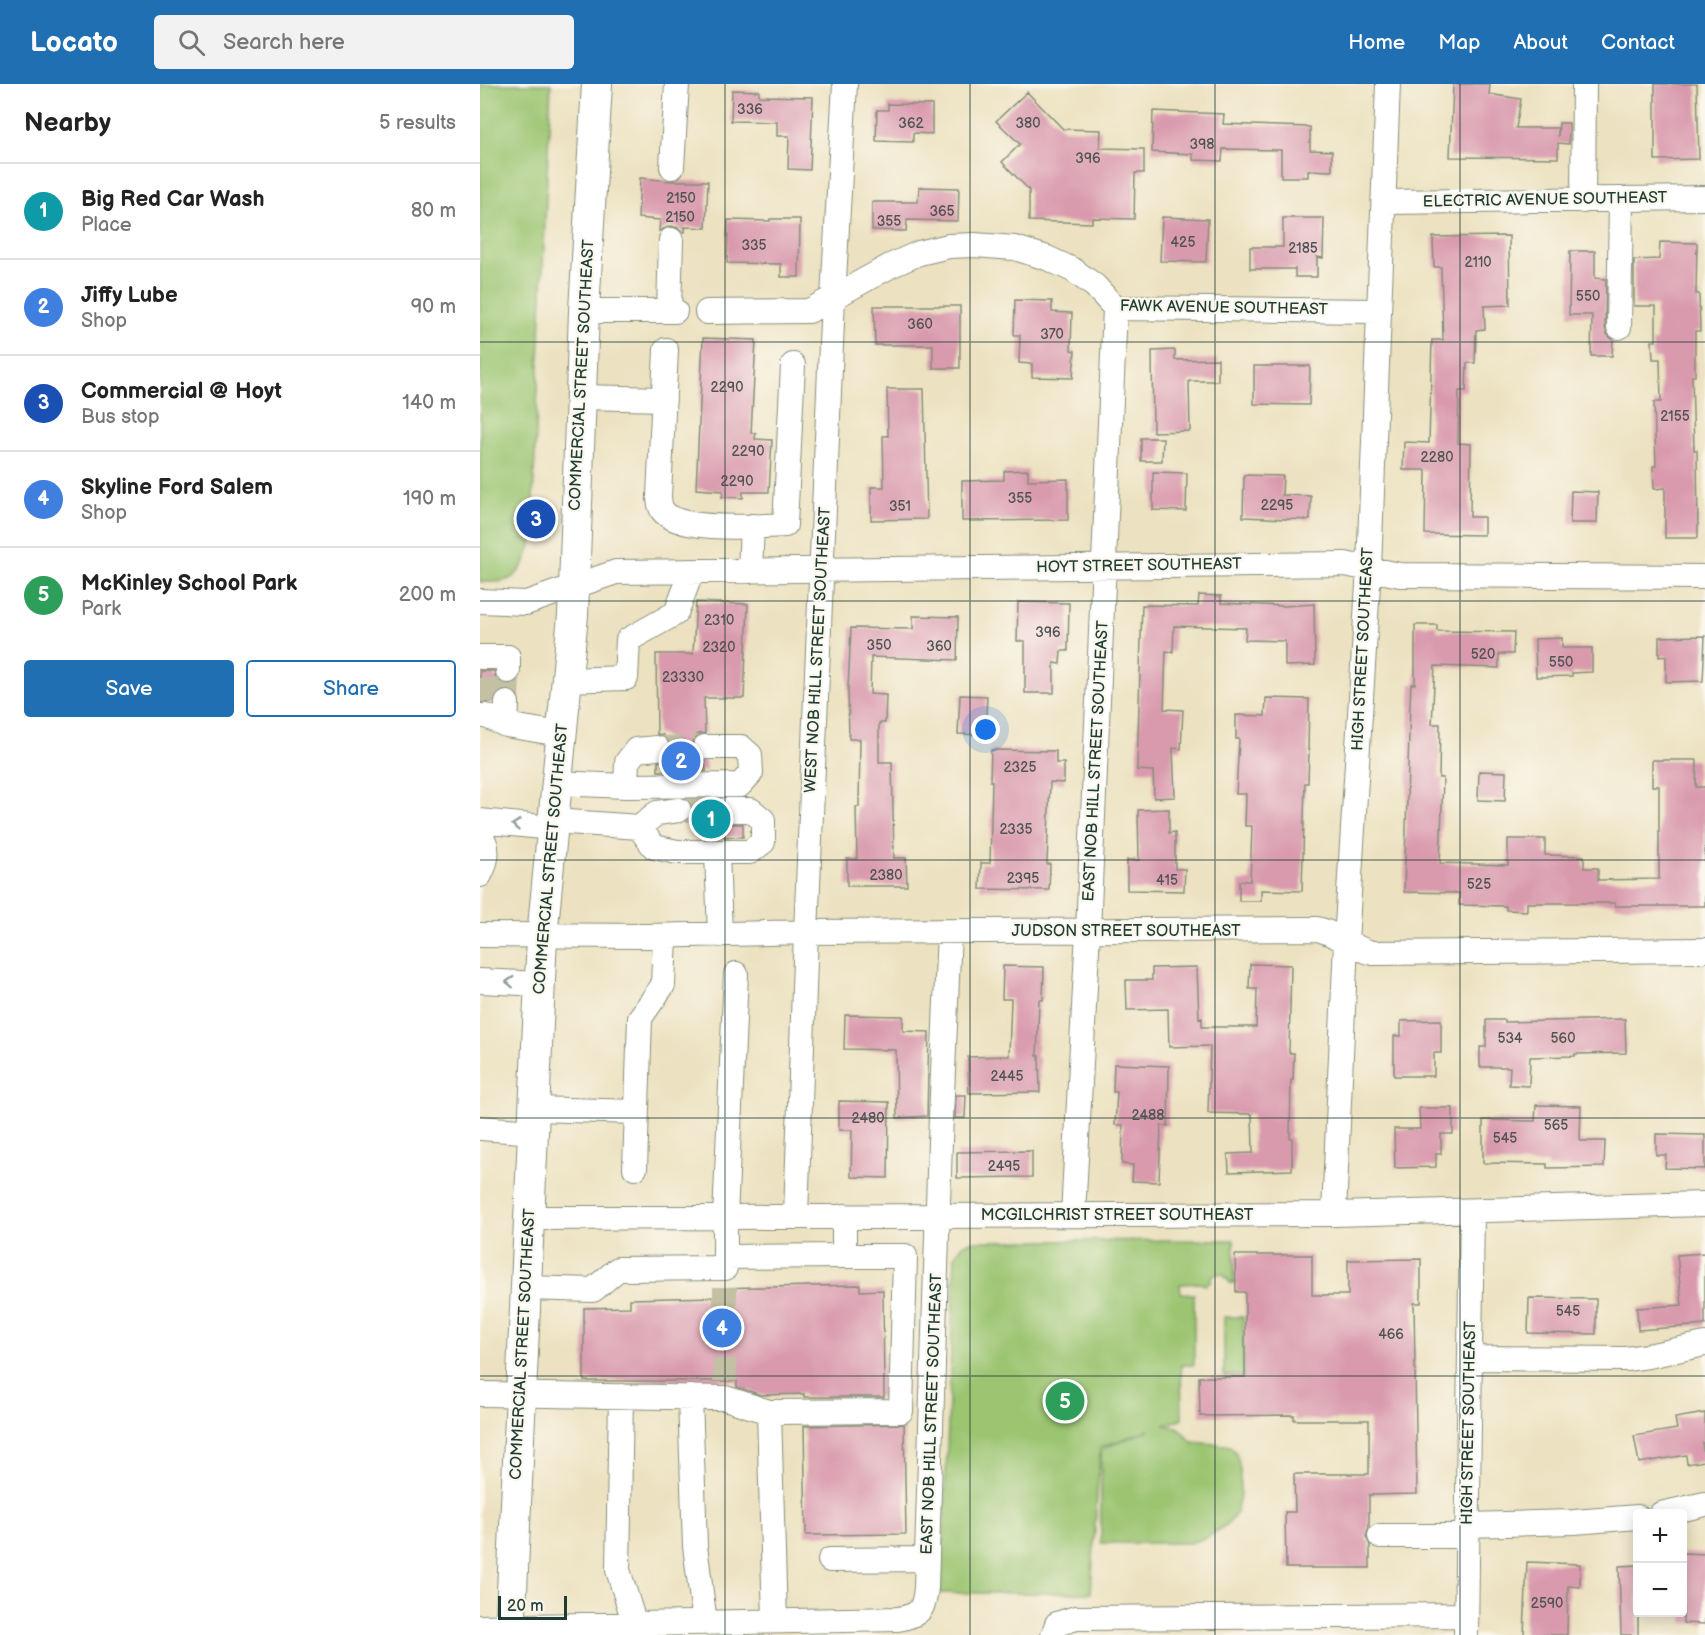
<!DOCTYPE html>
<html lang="en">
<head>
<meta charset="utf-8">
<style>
	:root { --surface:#fff; --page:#f2f2f2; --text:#222; --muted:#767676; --line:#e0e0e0; --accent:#1f6fb2 }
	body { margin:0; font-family:"Balsamiq Sans",sans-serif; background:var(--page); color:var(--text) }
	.controls { position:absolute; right:18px; bottom:18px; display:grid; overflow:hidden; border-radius:6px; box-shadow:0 3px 15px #0003 }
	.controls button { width:54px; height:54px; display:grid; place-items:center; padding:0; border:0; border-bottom:2px solid var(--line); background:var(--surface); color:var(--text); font:30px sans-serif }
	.scale { position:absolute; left:18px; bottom:15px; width:69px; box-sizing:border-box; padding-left:6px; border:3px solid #1f3d34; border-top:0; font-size:16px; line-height:21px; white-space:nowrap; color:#1f3d34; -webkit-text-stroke:4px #fbf7ec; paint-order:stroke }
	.you { position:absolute; left:506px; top:646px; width:21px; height:21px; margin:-15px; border:4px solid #fff; border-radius:50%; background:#1a73e8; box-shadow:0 0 0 9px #1a73e833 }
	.badge { display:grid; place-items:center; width:39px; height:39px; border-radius:50%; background:var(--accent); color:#fff; font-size:20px; font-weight:700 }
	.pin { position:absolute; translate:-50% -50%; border:3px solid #fff; box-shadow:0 2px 6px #0006 }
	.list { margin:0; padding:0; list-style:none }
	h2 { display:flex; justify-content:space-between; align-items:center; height:78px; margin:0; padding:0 24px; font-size:26px }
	h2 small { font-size:20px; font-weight:400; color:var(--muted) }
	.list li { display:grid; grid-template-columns:39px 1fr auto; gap:18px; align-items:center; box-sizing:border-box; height:96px; padding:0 24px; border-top:2px solid var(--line) }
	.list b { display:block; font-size:22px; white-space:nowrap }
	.list p { margin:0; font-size:20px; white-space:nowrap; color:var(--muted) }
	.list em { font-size:20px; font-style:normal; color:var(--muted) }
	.actions { display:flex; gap:12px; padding:18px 24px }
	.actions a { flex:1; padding:14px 0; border:2px solid var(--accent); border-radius:6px; text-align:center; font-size:21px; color:var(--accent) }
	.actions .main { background:var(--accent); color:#fff }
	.icon { flex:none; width:33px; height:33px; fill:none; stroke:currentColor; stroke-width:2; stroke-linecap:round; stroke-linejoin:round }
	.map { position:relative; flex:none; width:1225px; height:1551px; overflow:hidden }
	header { display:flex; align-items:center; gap:36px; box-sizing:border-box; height:84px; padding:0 30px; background:var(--accent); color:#fff }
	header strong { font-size:28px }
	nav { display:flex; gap:33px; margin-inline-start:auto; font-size:21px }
	.search { width:420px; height:54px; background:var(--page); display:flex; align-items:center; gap:15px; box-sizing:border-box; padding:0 21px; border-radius:6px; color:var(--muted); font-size:22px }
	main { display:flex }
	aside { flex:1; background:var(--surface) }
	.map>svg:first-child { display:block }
</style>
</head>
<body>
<header>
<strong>Locato</strong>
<div class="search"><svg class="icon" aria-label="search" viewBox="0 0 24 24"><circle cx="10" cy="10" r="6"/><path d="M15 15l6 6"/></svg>Search here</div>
<nav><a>Home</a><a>Map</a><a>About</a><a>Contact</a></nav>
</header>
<main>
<aside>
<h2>Nearby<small>5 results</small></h2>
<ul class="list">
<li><span class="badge" style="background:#0f9aa8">1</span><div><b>Big Red Car Wash</b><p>Place</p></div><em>80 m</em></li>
<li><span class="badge" style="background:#3f7fe0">2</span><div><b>Jiffy Lube</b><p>Shop</p></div><em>90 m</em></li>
<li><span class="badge" style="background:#1a4fb4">3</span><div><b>Commercial @ Hoyt</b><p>Bus stop</p></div><em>140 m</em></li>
<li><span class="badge" style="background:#3f7fe0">4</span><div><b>Skyline Ford Salem</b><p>Shop</p></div><em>190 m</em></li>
<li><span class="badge" style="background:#2e9e5b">5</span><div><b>McKinley School Park</b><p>Park</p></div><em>200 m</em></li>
</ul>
<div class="actions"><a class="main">Save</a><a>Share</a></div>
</aside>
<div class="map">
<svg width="1225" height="1551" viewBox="0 0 1225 1551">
	<rect width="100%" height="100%" fill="#fbf7ec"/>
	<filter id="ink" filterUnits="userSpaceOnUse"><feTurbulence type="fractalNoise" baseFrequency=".0167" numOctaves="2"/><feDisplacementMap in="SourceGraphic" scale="12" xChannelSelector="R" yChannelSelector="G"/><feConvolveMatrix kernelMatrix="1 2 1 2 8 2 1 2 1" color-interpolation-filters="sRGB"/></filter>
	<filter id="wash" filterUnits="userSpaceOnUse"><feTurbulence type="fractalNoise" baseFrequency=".008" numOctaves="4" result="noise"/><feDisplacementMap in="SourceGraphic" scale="24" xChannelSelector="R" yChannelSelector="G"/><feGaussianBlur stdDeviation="1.35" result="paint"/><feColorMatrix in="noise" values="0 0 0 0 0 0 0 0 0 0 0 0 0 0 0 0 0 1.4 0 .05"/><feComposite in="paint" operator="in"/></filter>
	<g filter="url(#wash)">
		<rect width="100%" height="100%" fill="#ece1c0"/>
		<path fill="#9bc571" stroke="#5d8152" stroke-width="1.5" d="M0,0H71L51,462C40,493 33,500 0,498Z
			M754,1156V1199H750L743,1190H734L730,1195L731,1198L726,1201L719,1199L700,1200L701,1209L714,1210V1281H701L702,1335L684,1341L698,1343L712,1358L745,1361L750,1362L756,1369L760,1384V1413L755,1431L749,1439L726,1454L709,1459H621V1365L669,1346L620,1363L611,1509H461L475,1171L484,1160L494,1157Z
			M744,1233H763L764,1292H744Z"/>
		<g id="blocks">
			<path fill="#d99aae" d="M973,0H1010L1009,10L1041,15L1036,44H1078V53L1079,39H1089V60L1078,59V74L970,73Z
				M1175,0H1217L1219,75L1175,76Z
				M252,6L279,7V12L333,13L330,86L308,85L309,52H297V38L251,37Z
				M547,8L583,45L621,46L620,64L664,65V89H655L654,135L612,134V139L549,137V106L522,78L540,60L516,37Z
				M408,20L452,21V50L433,49V58L396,57L397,26H408Z
				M673,27L744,30L743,40L830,43V66L852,67V87L828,86V93H801V66L743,65L742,77L713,76V70L672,68Z
				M160,94L192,97H228L226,144L205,143V148H203L198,144L191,142L179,147L180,136L158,134Z
				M439,103L479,104L478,137L427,136L426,147L392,146V118H438Z
				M682,133L728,135L726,178L680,177Z
				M803,134H844L843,174L837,173V193H815V185H770V163H803Z
				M290,135H320L319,193H301V180L247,179L248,136L290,137Z
				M1029,152L1030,221L1004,222L1005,245L996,246L995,279H987L986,307H979L978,359L991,360L990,433H1004V451L945,450L946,386H923L924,358L949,359L952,256H963L961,183H954L953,153Z
				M1180,158L1217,159L1216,210H1219L1220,247H1215V292H1212L1214,366H1217L1218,454H1185V404L1174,405L1173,382H1176L1174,318H1181L1180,275H1173L1172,257H1176V222H1154V176L1179,175Z
				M1090,167H1115V194L1126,195L1125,243L1127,250L1133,256L1132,272H1111L1112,231H1089Z
				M535,216L572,217V228L592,229L591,266L595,267L593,294L552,293V280L539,279L540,251H534Z
				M394,222H480V284H453V261H395Z
				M223,254L276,256L271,349H276L275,355L292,356L289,408H263V414L242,413L243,407L216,405Z
				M695,266V276L738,275V297H709L710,347L673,348L672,267Z
				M774,282H830L829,321L774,320Z
				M407,305H444L447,435L391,436V403H404L403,352H408Z
				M661,354H683L682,377H661Z
				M548,386V396L588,395V436L482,437V397L524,396V387Z
				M673,388L707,389L706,427L673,426Z
				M764,391L803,392L802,411L831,412L830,436L763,433Z
				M1091,407L1118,408L1117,439H1090Z
				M719,511L741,512V519L804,522L834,520L835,581L805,582V557L765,556L766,544L694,542L693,568L686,567L684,625L703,626L701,665L693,664L695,713L674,714L673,687L657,686L662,521L718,522Z
				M216,518L268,520L264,614H224L225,649L218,650L213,655L211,664L212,670L217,675L225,677L226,687H178V678L186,675L190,669L191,663L188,655L183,651L177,650L176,570H213Z
				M538,518L589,519L588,567H581L580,580L574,579V609H545V557H537Z
				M433,532L478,533L477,576L391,573L390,610L406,611L405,639H399V678H412L414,774H426L427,802H367V775H377L376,723H379L380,655H369L368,605L371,544L433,545Z
				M935,541H957V547L1034,548L1033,570H1019V584L955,582L952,640H960L959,694H963L960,779L1028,781V755H1065V771L1104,772V784H1118V796L1179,795V702H1172V676H1217L1216,703H1225V822H1135V819H1047V827L1026,826V822L979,821V809L924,808L930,619L931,600H935Z
				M1225,552L1223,597L1186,598V572L1179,573V553Z
				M1082,554V564H1112V588L1092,589V592L1056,593L1055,555Z
				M0,587H14L16,595L21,600L29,601L36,599L35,608L28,605L21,606L15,611L13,618H0Z
				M480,611L507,612L505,651L478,650Z
				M786,614L829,615L828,666H829L828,699H825L822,807L781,806V817H759V797H770L772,742H765L766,710H756L759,655H756V631L785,632Z
				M511,666L576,667V679H584V699L570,698L567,780H570L569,806L500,805L501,779H510L512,697H510Z
				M999,687L1026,688L1025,717L998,716Z
				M208,716H226V718H233L231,727L233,734L237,738L244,740H263V753L222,752L223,736H209L213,725Z
				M689,725V749L695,748V785H705L704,807L647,806V776H659L658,726Z
				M770,880L811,881L809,969H814L813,996H811L810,1054H812V1086L749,1088L748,1070L773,1069L772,1030L728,1029L730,962L689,963L688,925L647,926L646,896H672V884L717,883L719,935L722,934V943H776L777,905H769Z
				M523,882L564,883L563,916H559L557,972H559L560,1008L489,1009L488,973L529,972L531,915H522Z
				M365,931L423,932V947L449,948L447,1032L417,1034L416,966L364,965Z
				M1145,935L1146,969L1095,970V972L1050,973L1049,1002L1029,1001L1030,983H1000V963H1006V936H1025V938Z
				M961,936V969H954V992H914V952H921V937Z
				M634,980L689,982L688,1042H681L679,1098L652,1097L653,1081L642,1080L643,1041H635L637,1008H633Z
				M476,1011H486L485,1034H475Z
				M359,1017L409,1018L408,1094L371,1093L372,1046H359Z
				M1056,1021L1101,1022L1100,1057H1125L1124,1083L1067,1084V1080L1003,1079V1036L1055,1037Z
				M939,1024H973V1050H961V1070H956V1083L915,1084L914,1045H940Z
				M1176,1050L1225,1051V1085L1185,1084L1186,1071H1176Z
				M552,1067V1093L477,1094V1068Z
				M1225,1169V1241L1158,1246L1157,1224L1202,1221L1197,1171Z
				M755,1171H832V1211H868V1176L941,1175V1219H934L937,1410L889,1411V1443L886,1453L890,1461V1484H806L805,1428H815L814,1390H889V1336H814V1331L720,1332L719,1293H765V1208H756Z
				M380,1201V1207L403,1206L404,1313H324V1310L281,1311L257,1303V1297H104V1224L150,1223V1215L235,1213V1204Z
				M1049,1214L1116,1215V1250L1048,1249Z
				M1225,1329V1358L1222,1359L1225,1377L1207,1380L1206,1371L1159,1379L1154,1352L1197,1345L1195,1334Z
				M424,1340L426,1450L326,1451L324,1342Z
				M1203,1469L1225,1470V1540L1203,1539Z
				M1047,1478L1100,1480V1503L1088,1502L1087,1551H1044Z
				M1158,1481V1551H1141L1139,1482Z"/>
		</g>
	</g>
	<g filter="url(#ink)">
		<use href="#blocks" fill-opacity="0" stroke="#868f7a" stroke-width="1.5"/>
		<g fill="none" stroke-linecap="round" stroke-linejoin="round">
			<path stroke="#c3c0a4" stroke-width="24" stroke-dasharray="24 12" stroke-linecap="butt" d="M6,618L7,587
				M27,619L28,587
				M177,664L225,663
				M199,726H245
				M245,1203V1297"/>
			<defs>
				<path id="minor" d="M192,83L197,0
					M1103,117L1104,0
					M904,118L1225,114
					M104,227H195
					M189,227L191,156
					M227,228L329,227L410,182L439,169L469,162L494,161L535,164L567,174L593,186L615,202L635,224L898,227
					M1139,243L1141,116
					M186,266L179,412C179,416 180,422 182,426C198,449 279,442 305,441L313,281
					M101,313L184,315
					M270,487L272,442
					M0,517L46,519L136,488L865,480L920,491L1225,493
					M0,573H28V587
					M86,596L146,594L148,556L196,529L212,487
					M0,632H6L26,641L80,650
					M26,641L27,619
					M76,699L146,702L260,701L271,689L270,671L261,663H225
					M146,702L147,678L156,666L177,664
					M0,737L72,744
					M73,737L159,743L174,763L197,768H237L240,851
					M159,743L177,729L199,726
					M0,751C10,762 7,778 0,791
					M237,768H270L283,758V736L271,726H245
					M0,851L168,852L326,848L837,845C857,849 873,865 893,869L1225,866
					M0,897L60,900
					M54,1025L157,1028
					M0,1044L53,1048
					M155,1084L160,934L183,901L185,852
					M854,1130L866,858L889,484L908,0
					M593,1131L608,847L635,224
					M316,1132L326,848L353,214L365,0
					M49,1134L854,1130L1225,1120
					M245,1173L364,1172V1132
					M46,1204L113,1206L138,1185L245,1184V1133L256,890
					M990,1274L1146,1275L1168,1272L1225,1260
					M0,1310L245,1314L289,1328L421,1327L425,1172H364
					M141,1312L138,1486L155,1541
					M210,1313L215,1462L225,1539
					M289,1328L295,1537
					M1181,1430L1225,1420
					M987,1441L1094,1438L1158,1433
					M900,1452H987
					M350,1476L447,1475
					M0,1543L418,1535C441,1531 444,1525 446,1503L460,1057L469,848
					M573,1551L577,1540L596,1534L986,1531
					M986,1551L992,1127"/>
				<path id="major" d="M30,1551L62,853L93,531L104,227L117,0"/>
			</defs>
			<use href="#minor" stroke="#868f7a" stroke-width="26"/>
			<use href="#major" stroke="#868f7a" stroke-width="32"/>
			<use href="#minor" stroke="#fff" stroke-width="24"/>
			<use href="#major" stroke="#fff" stroke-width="30"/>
		</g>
		<defs><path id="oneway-chevron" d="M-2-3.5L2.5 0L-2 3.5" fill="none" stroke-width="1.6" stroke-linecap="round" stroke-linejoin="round" transform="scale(1.5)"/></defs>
		<g stroke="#8f9e9a">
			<use href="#oneway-chevron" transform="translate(36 741) rotate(-175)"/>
			<use href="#oneway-chevron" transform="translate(30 898) rotate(-177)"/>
		</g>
	</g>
	<path fill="none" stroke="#1f3d34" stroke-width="1.5" stroke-opacity="0.55" d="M245,0V1551M490,0V1551M735,0V1551M980,0V1551M0,258H1225M0,517H1225M0,776H1225M0,1034H1225M0,1292H1225"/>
	<g text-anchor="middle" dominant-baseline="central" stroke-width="4.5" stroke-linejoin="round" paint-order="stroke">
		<g font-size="14" fill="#4e5452">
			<text x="270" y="25">336</text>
			<text x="431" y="39">362</text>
			<text x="548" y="39">380</text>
			<text x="722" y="60">398</text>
			<text x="608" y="74">396</text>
			<text x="201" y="114">2150</text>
			<text x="462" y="127">365</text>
			<text x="200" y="133">2150</text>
			<text x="409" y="137">355</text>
			<text x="703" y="158">425</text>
			<text x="274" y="161">335</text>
			<text x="823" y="164">2185</text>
			<text x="998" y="178">2110</text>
			<text x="1108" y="212">550</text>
			<text x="440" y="240">360</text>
			<text x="572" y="250">370</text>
			<text x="247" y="303">2290</text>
			<text x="1195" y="332">2155</text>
			<text x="268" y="367">2290</text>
			<text x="957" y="373">2280</text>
			<text x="257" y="397">2290</text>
			<text x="540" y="414">355</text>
			<text x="797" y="421">2295</text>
			<text x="420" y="422">351</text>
			<text x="239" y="536">2310</text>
			<text x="568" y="548">396</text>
			<text x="399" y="561">350</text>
			<text x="459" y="562">360</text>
			<text x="239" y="563">2320</text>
			<text x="1003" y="570">520</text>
			<text x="1081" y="578">550</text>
			<text x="203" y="593">23330</text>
			<text x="540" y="683">2325</text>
			<text x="536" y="745">2335</text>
			<text x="406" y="791">2380</text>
			<text x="543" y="794">2395</text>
			<text x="687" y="796">415</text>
			<text x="999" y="800">525</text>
			<text x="1030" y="954">534</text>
			<text x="1083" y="954">560</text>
			<text x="527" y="992">2445</text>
			<text x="668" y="1031">2488</text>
			<text x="388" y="1034">2480</text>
			<text x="1076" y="1041">565</text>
			<text x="1025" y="1054">545</text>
			<text x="524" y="1082">2495</text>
			<text x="1088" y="1227">545</text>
			<text x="911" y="1250">466</text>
			<text x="1067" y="1519">2590</text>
		</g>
		<g font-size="16" fill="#1f3d34" stroke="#fbf7ec">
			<text transform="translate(1065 116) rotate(-1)">ELECTRIC AVENUE SOUTHEAST</text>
			<text transform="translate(744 224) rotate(1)">FAWK AVENUE SOUTHEAST</text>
			<text transform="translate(102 291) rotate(-87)">COMMERCIAL STREET SOUTHEAST</text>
			<text transform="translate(659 482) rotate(-1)">HOYT STREET SOUTHEAST</text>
			<text transform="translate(883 565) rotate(-87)">HIGH STREET SOUTHEAST</text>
			<text transform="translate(338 566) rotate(-87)">WEST NOB HILL STREET SOUTHEAST</text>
			<text transform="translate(616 677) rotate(-87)">EAST NOB HILL STREET SOUTHEAST</text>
			<text transform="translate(71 775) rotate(-85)">COMMERCIAL STREET SOUTHEAST</text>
			<text x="646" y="847">JUDSON STREET SOUTHEAST</text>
			<text x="637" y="1131">MCGILCHRIST STREET SOUTHEAST</text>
			<text transform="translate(43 1260) rotate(-87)">COMMERCIAL STREET SOUTHEAST</text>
			<text transform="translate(452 1330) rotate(-88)">EAST NOB HILL STREET SOUTHEAST</text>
			<text transform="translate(989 1339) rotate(-89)">HIGH STREET SOUTHEAST</text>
		</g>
	</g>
</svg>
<div class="controls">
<button>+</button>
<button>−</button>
</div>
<div class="scale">20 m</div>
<div class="you"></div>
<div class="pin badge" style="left:231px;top:735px;background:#0f9aa8">1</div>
<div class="pin badge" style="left:201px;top:677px;background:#3f7fe0">2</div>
<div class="pin badge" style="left:56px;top:435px;background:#1a4fb4">3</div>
<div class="pin badge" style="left:242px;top:1244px;background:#3f7fe0">4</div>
<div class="pin badge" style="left:585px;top:1317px;background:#2e9e5b">5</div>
</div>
</main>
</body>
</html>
